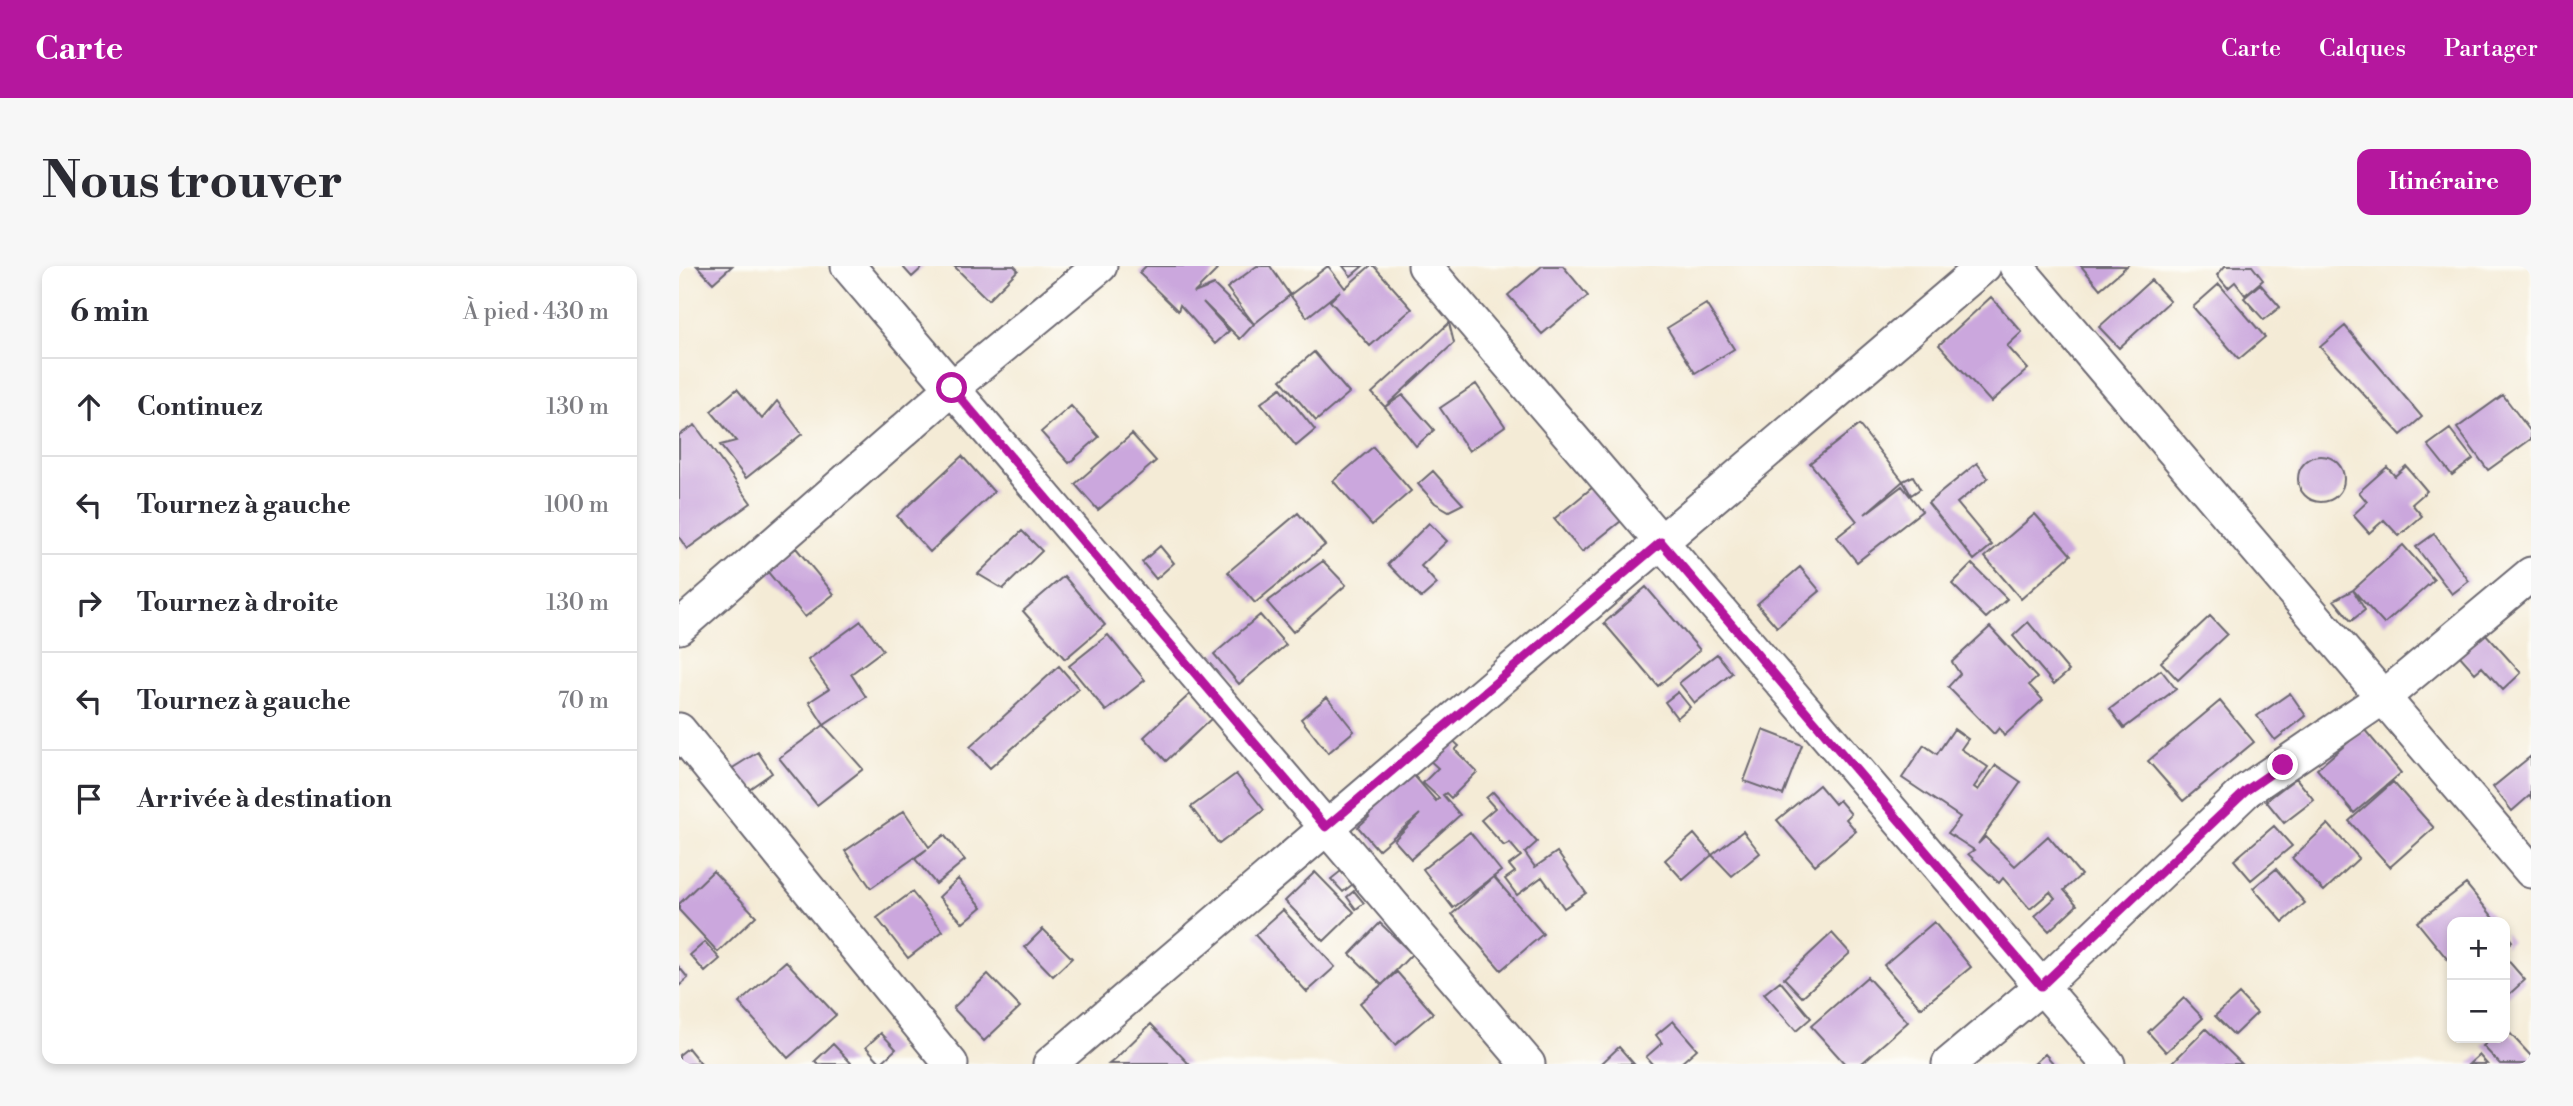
<!DOCTYPE html>
<html lang="fr">
<head>
<meta charset="utf-8">
<style>
	:root { --surface:#fff; --page:#f7f7f7; --text:#2b2b33; --muted:#7c7c81; --line:#e1e1e2; --accent:#b5179e }
	body { margin:0; font-family:"Libre Bodoni",serif; background:var(--page); color:var(--text) }
	.controls { position:absolute; right:21px; bottom:21px; display:grid; overflow:hidden; border-radius:14px; box-shadow:0 4px 10px #0003 }
	.controls button { width:63px; height:63px; display:grid; place-items:center; padding:0; border:0; border-bottom:2px solid var(--line); background:var(--surface); color:var(--text); font:35px sans-serif }
	.stop { position:absolute; width:21px; height:21px; margin:-16px; border:5px solid #b5179e; border-radius:50%; background:#fff }
	.stop.end { background:#b5179e; border-color:#fff; box-shadow:0 2px 7px #0008 }
	.list { margin:0; padding:0; list-style:none }
	h2 { display:flex; justify-content:space-between; align-items:center; height:91px; margin:0; padding:0 28px; font-size:30px }
	h2 small { font-size:23px; font-weight:400; color:var(--muted) }
	.list li { display:grid; grid-template-columns:46px 1fr auto; gap:21px; align-items:center; box-sizing:border-box; height:98px; padding:0 28px; border-top:2px solid var(--line) }
	.list b { display:block; font-size:26px; white-space:nowrap }
	.list em { font-size:23px; font-style:normal; color:var(--muted) }
	.icon { flex:none; width:38px; height:38px; fill:none; stroke:currentColor; stroke-width:2; stroke-linecap:round; stroke-linejoin:round }
	.map { position:relative; flex:none; width:1852px; height:798px; overflow:hidden; border-radius:14px }
	header { display:flex; align-items:center; gap:42px; box-sizing:border-box; height:98px; padding:0 35px; background:var(--accent); color:#fff }
	header strong { font-size:33px }
	nav { display:flex; gap:38px; margin-inline-start:auto; font-size:24px }
	.intro { display:flex; align-items:center; justify-content:space-between; box-sizing:border-box; height:168px; padding:0 42px }
	h1 { margin:0; font-size:49px }
	.button { padding:18px 32px; border-radius:14px; background:var(--accent); color:#fff; font-size:24px; font-weight:700 }
	main { display:flex; gap:42px; padding:0 42px }
	aside { flex:1; background:var(--surface); border-radius:14px; box-shadow:0 4px 10px #0003 }
	.map>svg:first-child { display:block }
</style>
</head>
<body>
<header>
<strong>Carte</strong>
<nav><a>Carte</a><a>Calques</a><a>Partager</a></nav>
</header>
<div class="intro"><h1>Nous trouver</h1><a class="button">Itinéraire</a></div>
<main>
<aside>
<h2>6 min<small>À pied · 430 m</small></h2>
<ul class="list">
<li><svg class="icon" aria-label="ahead" viewBox="0 0 24 24"><path d="M12 20V5M6 11l6-6 6 6"/></svg><div><b>Continuez</b></div><em>130 m</em></li>
<li><svg class="icon" aria-label="left" viewBox="0 0 24 24"><path d="M17 20v-9H6M10 6l-5 5 5 5"/></svg><div><b>Tournez à gauche</b></div><em>100 m</em></li>
<li><svg class="icon" aria-label="right" viewBox="0 0 24 24"><path d="M7 20v-9h11M14 6l5 5-5 5"/></svg><div><b>Tournez à droite</b></div><em>130 m</em></li>
<li><svg class="icon" aria-label="left" viewBox="0 0 24 24"><path d="M17 20v-9H6M10 6l-5 5 5 5"/></svg><div><b>Tournez à gauche</b></div><em>70 m</em></li>
<li><svg class="icon" aria-label="arrive" viewBox="0 0 24 24"><path d="M6 21V4h12l-3 4 3 4H6"/></svg><div><b>Arrivée à destination</b></div></li>
</ul>
</aside>
<div class="map">
<svg width="1852" height="798" viewBox="0 0 1852 798">
	<rect width="100%" height="100%" fill="#fdfcf7"/>
	<filter id="ink" filterUnits="userSpaceOnUse"><feTurbulence type="fractalNoise" baseFrequency=".0143" numOctaves="2"/><feDisplacementMap in="SourceGraphic" scale="14" xChannelSelector="R" yChannelSelector="G"/><feConvolveMatrix kernelMatrix="1 2 1 2 8 2 1 2 1" color-interpolation-filters="sRGB"/></filter>
	<filter id="wash" filterUnits="userSpaceOnUse"><feTurbulence type="fractalNoise" baseFrequency=".00686" numOctaves="4" result="noise"/><feDisplacementMap in="SourceGraphic" scale="28" xChannelSelector="R" yChannelSelector="G"/><feGaussianBlur stdDeviation="1.57" result="paint"/><feColorMatrix in="noise" values="0 0 0 0 0 0 0 0 0 0 0 0 0 0 0 0 0 1.4 0 .05"/><feComposite in="paint" operator="in"/></filter>
	<g filter="url(#wash)">
		<rect width="100%" height="100%" fill="#f4ebd6"/>
		<g id="blocks">
			<path fill="#cba7dd" d="M18,0H53L34,17Z
				M223,0H245L233,11Z
				M275,0H335L339,4L309,34Z
				M467,0H534L538,4L515,27L535,19L575,58L561,73L524,36L550,65L536,78L501,39L499,45L460,7Z
				M578,0H591L611,29L575,58L548,22Z
				M649,0L666,22L691,0H695L733,43L691,80L651,35L661,25L628,51L611,29Z
				M664,0H684L672,10Z
				M863,0H884L909,30L863,68L829,29Z
				M1402,0H1448L1421,23Z
				M1546,0H1573L1584,14L1566,29L1556,16L1549,22L1538,9Z
				M1472,14L1491,35L1440,82L1420,61Z
				M1540,18L1586,71L1560,93L1514,41Z
				M1581,18L1601,41L1585,54L1565,32Z
				M1312,31L1343,66L1328,80L1349,103L1312,136L1260,79Z
				M1027,38L1055,83L1016,107L988,62Z
				M770,57L775,77L706,141L693,127Z
				M1666,60L1743,151L1722,169L1641,81Z
				M635,86L670,127L637,155L602,114Z
				M797,118L826,160L790,185L761,142Z
				M602,122L636,164L617,180L582,137Z
				M58,123L83,153L98,135L123,168L67,212L41,179L57,175L32,145Z
				M724,129L755,164L737,180L706,141Z
				M1824,129L1852,166V173L1809,204L1778,162Z
				M392,140L420,171L390,197L362,166Z
				M16,159L72,237L8,283L0,271V169Z
				M1180,159L1224,215L1234,210L1241,223L1232,229L1224,215L1186,248L1223,220L1243,245L1178,296L1158,271L1178,255L1131,197Z
				M1771,163L1794,193L1773,209L1749,179Z
				M453,168L477,195L419,244L396,218Z
				M694,181L732,225L693,259L654,215Z
				M1619 213a23 23 0 1 1 46 0a23 23 0 1 1-46 0Z
				M283,190L315,226L251,286L218,250Z
				M1298,197L1309,212L1278,237L1313,279L1295,294L1249,237Z
				M1727,200L1748,225L1733,238L1743,250L1720,270L1705,254L1690,267L1674,249L1688,236L1680,226L1708,201L1716,210Z
				M754,205L771,224L784,238L770,245L756,237L739,218Z
				M914,221L942,255L903,286L875,253Z
				M619,247L646,279L576,337L549,306Z
				M1356,248L1392,289L1342,333L1306,291Z
				M750,257L768,275L742,300L758,318L742,332L709,298Z
				M343,265L363,285L324,323L299,308Z
				M1755,268L1790,315L1773,328L1737,281Z
				M1724,279L1755,314L1705,358L1674,324Z
				M481,280L495,297L477,313L463,296Z
				M117,282L155,328L126,351L88,305Z
				M644,295L667,319L614,366L588,336Z
				M1293,298L1328,333L1307,352L1273,318Z
				M1121,301L1141,325L1098,361L1078,338Z
				M385,310L426,359L386,393L344,345Z
				M967,321L1021,384L979,420L925,357Z
				M1674,324L1686,344L1672,355L1655,334Z
				M581,349L607,379L560,418L535,388Z
				M1531,350L1548,368L1499,414L1482,396Z
				M182,355L204,384L172,408L187,431L145,459L130,436L150,423L129,394Z
				M1349,356L1390,405L1375,418L1334,370Z
				M1311,361L1358,412L1350,419L1364,434L1325,470L1320,462L1315,468L1269,421L1281,408L1273,396Z
				M1805,366L1842,407L1824,424L1803,401L1796,407L1780,389Z
				M429,369L466,414L427,445L390,400Z
				M1038,388L1053,407L1016,437L1000,417Z
				M380,400L400,423L311,502L291,481Z
				M1482,404L1497,423L1445,462L1431,443Z
				M999,426L1011,441L998,452L986,436Z
				M1611,427L1627,450L1596,474L1578,450Z
				M511,428L533,452L487,495L465,471Z
				M648,431L675,465L649,487L622,453Z
				M1541,435L1575,476L1504,535L1469,495Z
				M145,459L184,503L138,539L100,492Z
				M1275,463L1289,473L1282,483L1309,501L1295,521L1299,524L1317,499L1342,516L1299,578L1306,571L1336,600L1369,570L1402,609L1385,624L1398,639L1370,665L1356,650L1376,632L1371,626L1351,643L1324,612L1320,617L1289,588L1295,584L1269,567L1281,551L1223,512L1245,479L1258,488Z
				M1685,463L1722,507L1675,547L1638,503Z
				M1084,464L1123,479L1104,529L1065,515Z
				M769,470L780,480L776,484L798,506L772,532L767,527L764,529L781,549L732,593L715,574L741,548L699,584L679,561L690,551L685,546L732,506L757,535L760,532L744,517L759,502L748,492Z
				M79,486L93,507L67,525L52,503Z
				M1852,490V532L1850,530L1833,545L1814,521Z
				M557,508L585,544L540,578L512,541Z
				M1617,512L1635,534L1605,557L1587,535Z
				M1714,516L1755,562L1711,601L1670,555Z
				M1140,519L1156,538L1160,534L1172,548L1167,553L1177,565L1136,599L1098,554Z
				M814,526L858,576L846,587L856,601L878,586L907,627L885,642L863,611L838,629L826,613L836,606L830,599L842,590L831,577L825,580L802,554L816,542L807,532Z
				M225,545L250,581L265,569L286,594L257,618L236,593L248,583L192,622L166,585Z
				M1649,558L1680,592L1645,625L1613,592Z
				M1595,560L1613,580L1572,614L1555,594Z
				M1064,565L1081,587L1053,610L1033,589Z
				M791,566L822,605L774,642L744,603Z
				M1015,568L1033,589L1004,614L986,594Z
				M1597,603L1626,637L1604,656L1574,622Z
				M34,605L77,650L39,686L0,644V638Z
				M662,605L674,618L664,626L652,613Z
				M636,606L675,646L645,675L606,635Z
				M815,611L864,668L822,704L773,648Z
				M279,613L303,641L284,657L260,631Z
				M1787,618L1818,656H1773V699L1738,656Z
				M675,625L685,637L677,643L668,631Z
				M233,626L264,665L229,692L198,652Z
				M604,644L656,701L628,726L576,669Z
				M1255,656L1292,701L1242,742L1205,699Z
				M701,657L733,688L703,719L671,688Z
				M364,663L393,692L374,710L346,681Z
				M1826,666L1833,675L1826,681Z
				M1153,667L1171,687L1123,731L1105,712Z
				M26,676L41,693L26,706L11,689Z
				M1826,691L1846,714L1826,732Z
				M107,695L157,749L109,792L60,737Z
				M0,701L9,712L0,720Z
				M718,706L754,747L716,779L681,737Z
				M309,708L341,741L305,775L274,742Z
				M1188,711L1229,756L1182,798H1166L1132,760Z
				M1101,715L1132,752L1117,765L1085,728Z
				M1560,728L1578,747L1555,769L1536,750Z
				M1505,732L1524,752L1487,786L1469,766Z
				M994,755L1018,783L1001,798H973L967,791L983,777L977,769Z
				M472,758L510,798H430L435,794Z
				M1826,762L1852,790V798H1821L1804,780L1813,772H1826Z
				M1527,763L1563,798H1492Z
				M202,767L217,783L202,797L187,781Z
				M154,778L173,798H139L136,795Z
				M940,781L955,798H922Z
				M9,782L22,798H0V789Z
				M1366,788L1375,798H1355Z
				M1800,789L1808,798H1790Z"/>
		</g>
	</g>
	<g filter="url(#ink)">
		<use href="#blocks" fill-opacity="0" stroke="#6c6871" stroke-width="2"/>
		<g fill="none" stroke-linecap="round" stroke-linejoin="round">
			<defs>
				<path id="minor" d="M169,0L849,798
					M746,0L1429,798
					M1337,0L1852,605
					M0,361L273,122L421,0
					M0,464L272,798
					M371,798L1305,0
					M1270,798L1362,721L1568,524L1706,430L1852,308"/>
			</defs>
			<use href="#minor" stroke="#6c6871" stroke-width="37"/>
			<use href="#minor" stroke="#fff" stroke-width="33"/>
		</g>
	</g>
	<g fill="none" stroke-linecap="round" stroke-linejoin="round" filter="url(#ink)">
		<path stroke="#b5179e" stroke-width="9" d="M273,122L647,561L982,276L1362,720L1568,524L1604,499"/>
	</g>
</svg>
<div class="controls">
<button>+</button>
<button>−</button>
</div>
<div class="stop" style="left:273px;top:122px"></div>
<div class="stop end" style="left:1604px;top:499px"></div>
</div>
</main>
</body>
</html>
